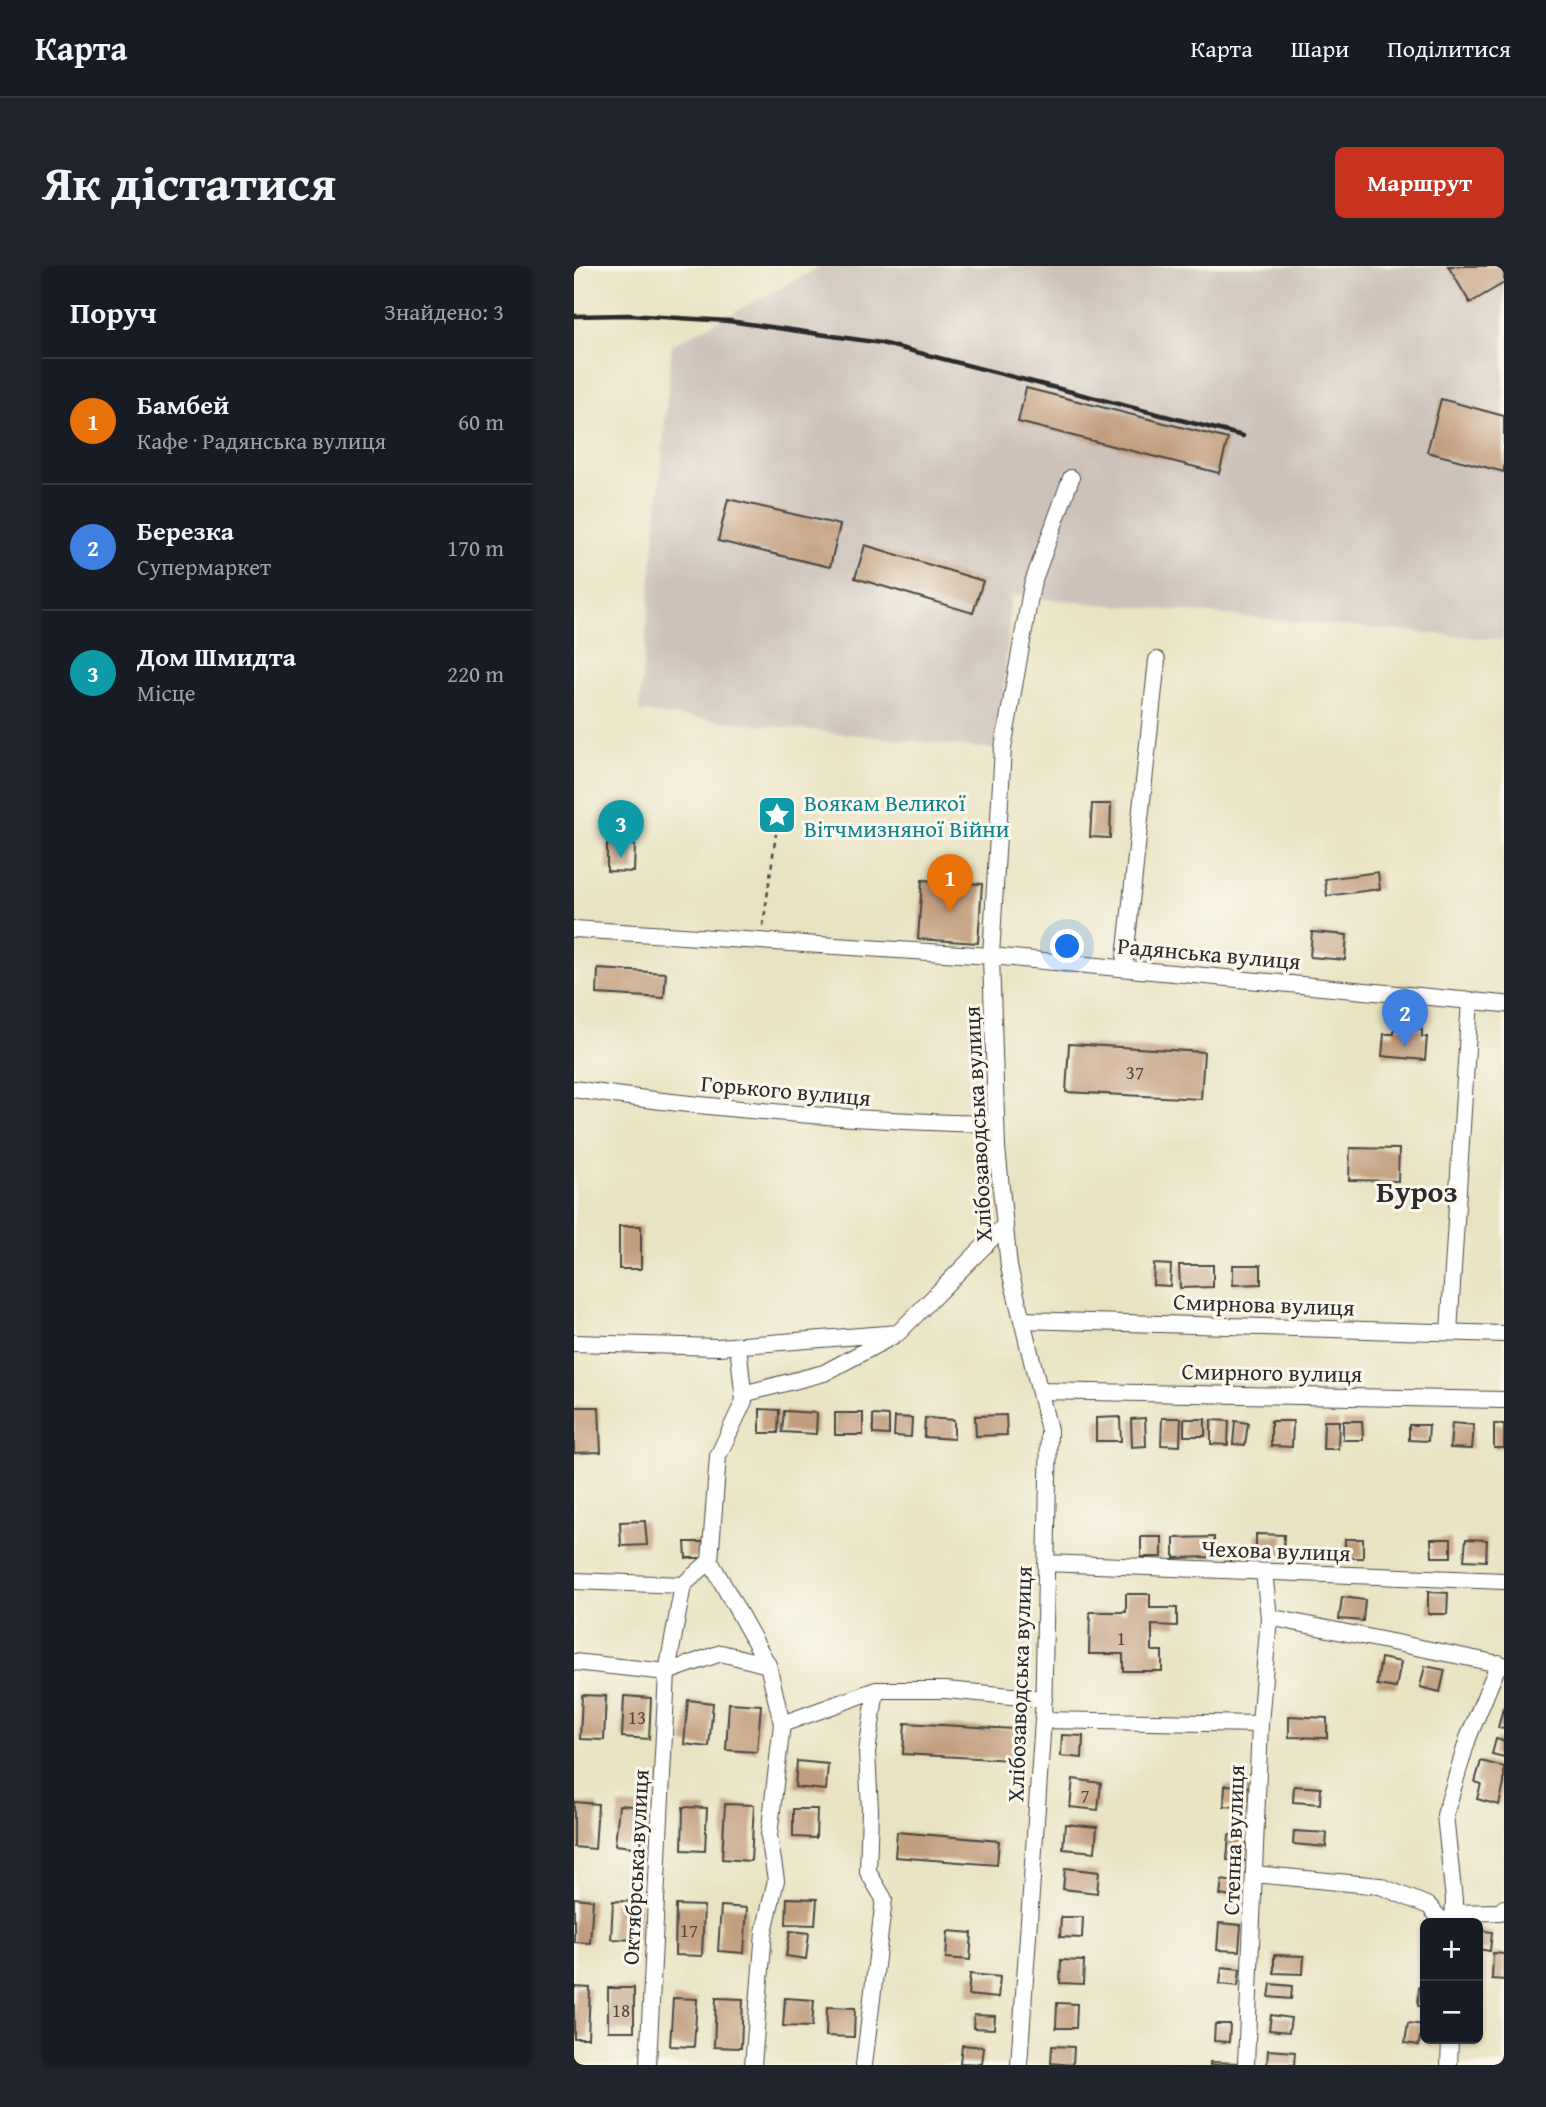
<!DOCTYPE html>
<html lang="uk">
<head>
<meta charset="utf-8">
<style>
	:root { --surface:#171b24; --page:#20242c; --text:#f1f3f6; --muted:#9ea1a6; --line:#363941; --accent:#c8321e }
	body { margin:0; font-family:"Gentium Book Plus",serif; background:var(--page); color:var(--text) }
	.controls { position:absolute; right:21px; bottom:21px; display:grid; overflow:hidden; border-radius:10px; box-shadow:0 2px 5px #0004 }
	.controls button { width:63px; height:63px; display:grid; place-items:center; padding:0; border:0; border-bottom:2px solid var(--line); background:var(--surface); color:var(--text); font:35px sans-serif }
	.you { position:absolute; left:494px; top:681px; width:24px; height:24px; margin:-18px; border:5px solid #fff; border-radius:50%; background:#1a73e8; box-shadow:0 0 0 10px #1a73e833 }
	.badge { display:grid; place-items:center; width:46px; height:46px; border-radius:50%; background:var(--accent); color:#fff; font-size:23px; font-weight:700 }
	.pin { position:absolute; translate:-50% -58px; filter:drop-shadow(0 2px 4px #0008) }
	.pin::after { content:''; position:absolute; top:37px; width:24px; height:21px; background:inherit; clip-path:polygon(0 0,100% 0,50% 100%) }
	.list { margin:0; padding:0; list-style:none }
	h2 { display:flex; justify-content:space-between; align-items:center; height:91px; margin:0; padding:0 28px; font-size:30px }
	h2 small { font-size:23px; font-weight:400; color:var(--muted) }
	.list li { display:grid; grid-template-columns:46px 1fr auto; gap:21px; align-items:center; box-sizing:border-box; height:126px; padding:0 28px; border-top:2px solid var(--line) }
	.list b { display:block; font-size:26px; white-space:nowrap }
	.list p { margin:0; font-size:23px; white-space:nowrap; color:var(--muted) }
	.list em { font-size:23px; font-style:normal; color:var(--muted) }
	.map { position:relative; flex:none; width:930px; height:1799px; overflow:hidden; border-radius:10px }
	header { display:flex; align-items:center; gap:42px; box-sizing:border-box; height:98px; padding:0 35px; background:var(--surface); border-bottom:2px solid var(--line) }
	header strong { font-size:33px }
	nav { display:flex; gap:38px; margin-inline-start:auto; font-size:24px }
	.intro { display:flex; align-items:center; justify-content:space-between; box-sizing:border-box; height:168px; padding:0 42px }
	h1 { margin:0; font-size:49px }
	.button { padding:18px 32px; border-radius:10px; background:var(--accent); color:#fff; font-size:24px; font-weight:700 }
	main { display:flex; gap:42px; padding:0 42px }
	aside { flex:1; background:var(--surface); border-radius:10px; box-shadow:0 2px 5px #0004 }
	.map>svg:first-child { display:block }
</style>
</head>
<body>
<header>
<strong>Карта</strong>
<nav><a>Карта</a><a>Шари</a><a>Поділитися</a></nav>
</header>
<div class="intro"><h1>Як дістатися</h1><a class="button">Маршрут</a></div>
<main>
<aside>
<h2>Поруч<small>Знайдено: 3</small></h2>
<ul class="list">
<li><span class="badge" style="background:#e8710a">1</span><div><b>Бамбей</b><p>Кафе · Радянська вулиця</p></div><em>60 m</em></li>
<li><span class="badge" style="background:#3f7fe0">2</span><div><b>Березка</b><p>Супермаркет</p></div><em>170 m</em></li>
<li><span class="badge" style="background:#0f9aa8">3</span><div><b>Дом Шмидта</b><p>Місце</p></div><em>220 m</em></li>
</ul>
</aside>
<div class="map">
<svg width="930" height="1799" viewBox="0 0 930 1799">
	<rect width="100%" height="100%" fill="#fbf7ec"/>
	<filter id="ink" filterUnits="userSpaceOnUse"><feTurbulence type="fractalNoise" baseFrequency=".0143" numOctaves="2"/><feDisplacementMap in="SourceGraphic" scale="14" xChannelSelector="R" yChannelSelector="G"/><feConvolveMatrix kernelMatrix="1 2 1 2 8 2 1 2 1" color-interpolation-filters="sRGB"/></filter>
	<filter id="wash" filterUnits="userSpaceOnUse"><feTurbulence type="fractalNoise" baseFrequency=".00686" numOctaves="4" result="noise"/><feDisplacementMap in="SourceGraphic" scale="28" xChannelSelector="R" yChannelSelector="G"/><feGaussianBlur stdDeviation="1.57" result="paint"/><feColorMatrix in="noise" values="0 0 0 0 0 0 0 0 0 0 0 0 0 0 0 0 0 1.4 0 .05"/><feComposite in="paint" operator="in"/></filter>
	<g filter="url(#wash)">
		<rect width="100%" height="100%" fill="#e9e3c2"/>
		<path fill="#cdc2b9" d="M248,0H930V374L437,330L425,484L65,446L98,79Z"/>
		<g id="blocks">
			<path fill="#c29e7e" d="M874,0H930V17L896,37Z
				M452,122L654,173L645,207L444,156Z
				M867,133L930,150V206L853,186Z
				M154,233L266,259L256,301L144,275Z
				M291,279L409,315L399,347L281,312Z
				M518,538H537L536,572L516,571Z
				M33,578L61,579L60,606L33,605Z
				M804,606L806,623L753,630L751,613Z
				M348,614L408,618L404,677L344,673Z
				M738,666L773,669L771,694L736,691Z
				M24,703L92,707L90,732L23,728Z
				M820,761L848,763V771H853L851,794L808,790L810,768H820Z
				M495,778L630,786L627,833L492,826Z
				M776,882L825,883L824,915L775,914Z
				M45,960H67V1003H45Z
				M580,998L597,999L596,1020L579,1019Z
				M605,999H639V1021L606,1022Z
				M659,999H687V1018L659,1019Z
				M0,1141H25L27,1186L0,1187Z
				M186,1143L205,1144L204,1167H186Z
				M210,1145L243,1147L242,1168L208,1166Z
				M261,1147H289V1169H261Z
				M299,1149L315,1150V1169L299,1168Z
				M432,1149L433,1169L402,1170L401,1150Z
				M321,1151L338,1152L337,1171L320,1170Z
				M546,1151L547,1175H522V1152Z
				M351,1152L380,1154V1173L350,1171Z
				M571,1152L572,1180L558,1181L557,1153Z
				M588,1152H607L606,1180L587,1179Z
				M610,1153H631V1170H610Z
				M637,1154L655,1155L654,1179L637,1178Z
				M661,1155L674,1157L671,1179L659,1178Z
				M697,1155H719L718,1181L697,1180Z
				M750,1155H765L764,1183H749Z
				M769,1155H788L789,1174H769Z
				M878,1157L900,1159L898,1183L876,1182Z
				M920,1158H930V1182H920Z
				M835,1159H855L854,1175L835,1174Z
				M71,1255L73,1279L47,1280L46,1256Z
				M682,1268L710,1269L709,1292L682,1291Z
				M567,1271H588V1291H567Z
				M640,1271V1291L600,1292V1272Z
				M771,1273H789V1292H771Z
				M857,1273H877V1291H858Z
				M892,1273L913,1274L912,1295L890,1294Z
				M111,1276H131L132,1292H112Z
				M656,1288H673V1299H656Z
				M854,1326L874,1327L873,1348H854Z
				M552,1328H576V1342H603V1360L578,1359V1385H588V1405H549V1388H515L516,1346H552Z
				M768,1331L791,1334L789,1355L765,1353Z
				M807,1392L827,1396L822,1422L803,1419Z
				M851,1400L871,1404L866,1426L846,1421Z
				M8,1429L32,1430L30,1474L6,1473Z
				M50,1430L77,1432L75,1473L48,1471Z
				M114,1434L139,1437L135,1481L110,1478Z
				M155,1437L187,1439L183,1486L152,1484Z
				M929,1442H930V1463L924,1462Z
				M715,1450L753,1452V1472L715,1471Z
				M331,1457L440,1463L438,1494L329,1488Z
				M488,1469L509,1470L508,1492L487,1490Z
				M922,1473L930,1475V1491L918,1488Z
				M223,1495L254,1498L252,1524L221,1521Z
				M907,1495L930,1501V1518L925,1539L903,1533L907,1518L901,1516Z
				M499,1513L527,1517L524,1544L496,1541Z
				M651,1519L677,1521L676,1542L650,1540Z
				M720,1520L747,1522L746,1538L719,1536Z
				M0,1536L24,1538L21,1583L0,1581Z
				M151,1538L180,1539L177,1595L148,1593Z
				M45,1539L70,1541L67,1582L41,1579Z
				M109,1541L133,1542L131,1585L108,1584Z
				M219,1543H243L242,1572L219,1571Z
				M491,1558L523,1561L521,1586L489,1583Z
				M720,1565L753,1567L752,1581L719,1578Z
				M323,1566L425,1575L423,1599L321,1591Z
				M655,1569L675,1570L673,1595L653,1594Z
				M491,1602L525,1606L523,1627L489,1623Z
				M648,1614L666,1617L664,1632L646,1629Z
				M0,1632L19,1634L16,1677L0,1676Z
				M213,1632L243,1633L241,1659L212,1658Z
				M39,1635L67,1636L65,1674L37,1673Z
				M102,1639L130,1640L128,1690L101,1689Z
				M147,1640L173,1642L170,1687L144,1685Z
				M487,1651H509L508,1672L486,1671Z
				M645,1657L667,1659L665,1685L643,1684Z
				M904,1664L918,1666L916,1685L904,1683Z
				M216,1665L235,1667L232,1693L212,1690Z
				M374,1665L398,1667L396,1694L372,1692Z
				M919,1687L930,1688V1714L918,1713Z
				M700,1689L730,1690L729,1708L700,1707Z
				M487,1694L510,1695L509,1718L486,1717Z
				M648,1701L666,1703L664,1720L646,1718Z
				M396,1708L426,1711L424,1732L394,1729Z
				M697,1718L718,1720L717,1733L695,1731Z
				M0,1721L16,1722L14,1772H0Z
				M845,1721H851V1741L844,1740Z
				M34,1722H60V1765H34Z
				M99,1732L123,1733L120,1781L96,1780Z
				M142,1732L169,1733L167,1782L140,1781Z
				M211,1732L240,1734L238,1761L209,1760Z
				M483,1737L503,1738L502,1762H482Z
				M253,1741L281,1742L280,1771L252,1770Z
				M400,1749L421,1750L420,1763L399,1762Z
				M697,1749L717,1752L715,1766L695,1764Z
				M834,1757L851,1759V1771H846L845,1779L831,1777Z
				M641,1758H656L655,1776L640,1775Z
				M388,1779L410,1781L408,1798L386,1797Z
				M478,1780L500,1781L499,1799L477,1797Z
				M694,1784L721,1786L720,1799H693Z
				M636,1796L665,1797V1799H636Z"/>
		</g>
	</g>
	<g filter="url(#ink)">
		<use href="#blocks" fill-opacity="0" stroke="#484742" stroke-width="2"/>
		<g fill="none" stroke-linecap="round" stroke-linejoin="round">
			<defs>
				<path id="minor" d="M0,663L417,690L930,738
					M550,702L583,394
					M0,823C74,835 149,842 224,848C290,853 356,857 422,858
					M448,1054L930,1068
					M875,1066L896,734
					M0,1077L144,1081L324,1067L431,959
					M466,1125L930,1134
					M169,1128L250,1107L319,1070
					M136,1295L194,1399L208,1458L195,1570L202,1614L190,1666L179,1799
					M472,1297L930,1315
					M0,1315L109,1319
					M695,1351L930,1399
					M0,1396L93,1406L147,1387L194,1399
					M469,1454L686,1458
					M208,1458L302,1424H372L470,1433
					M680,1608L806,1620L855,1640L870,1657
					M879,1647L926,1646L930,1642
					M879,1657L880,1634L871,1549L894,1472L925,1397
					M74,1799L93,1406L109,1319L136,1295L144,1190L170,1135L164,1079
					M290,1799L310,1633L294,1606L296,1544L293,1486L302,1424
					M445,1799L469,1454L475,1164L435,1001L423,882L417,690L429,482L458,319L497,212
					M672,1799L686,1458L695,1351L690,1306
					M875,1799L876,1773"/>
			</defs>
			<use href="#minor" stroke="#484742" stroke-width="18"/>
			<path stroke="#484742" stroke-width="2.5" stroke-dasharray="5 5" stroke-linecap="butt" d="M189,660L202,568"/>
			<use href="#minor" stroke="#fff" stroke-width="16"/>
			<path stroke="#2b2b2b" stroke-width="4.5" d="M0,50L54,49L155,55L307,77L669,170"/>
		</g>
	</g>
	<defs>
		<symbol id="sight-square" viewBox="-11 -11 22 22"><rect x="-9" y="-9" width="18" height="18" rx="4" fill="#0f9aa8" stroke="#fbf7ec"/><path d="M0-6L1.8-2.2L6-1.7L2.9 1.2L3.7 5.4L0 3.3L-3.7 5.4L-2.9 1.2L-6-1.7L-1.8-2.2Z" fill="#fff"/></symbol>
	</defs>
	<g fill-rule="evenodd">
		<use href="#sight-square" x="181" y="527" width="44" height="44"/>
	</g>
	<g text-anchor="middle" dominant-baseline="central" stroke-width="6" stroke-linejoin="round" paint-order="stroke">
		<g font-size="19" fill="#514840">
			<text x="561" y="806">37</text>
			<text x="547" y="1372">1</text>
			<text x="63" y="1451">13</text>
			<text x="511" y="1529">7</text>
			<text x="115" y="1664">17</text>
			<text x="47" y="1744">18</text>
		</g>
		<g font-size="23" fill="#0d838f" stroke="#fbf7ec" text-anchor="start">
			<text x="230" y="536">Воякам Великої<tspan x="230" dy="26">Вітчмизняної Війни</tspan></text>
		</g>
		<g font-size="23" fill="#2b2b2b" stroke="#fbf7ec">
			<text transform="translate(635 687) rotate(5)">Радянська вулиця</text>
			<text transform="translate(212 824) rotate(5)">Горького вулиця</text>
			<text transform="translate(403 858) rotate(-93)">Хлібозаводська вулиця</text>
			<text transform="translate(690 1038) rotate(2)">Смирнова вулиця</text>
			<text transform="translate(698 1106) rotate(1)">Смирного вулиця</text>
			<text transform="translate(702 1284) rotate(2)">Чехова вулиця</text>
			<text transform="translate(445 1418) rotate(-88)">Хлібозаводська вулиця</text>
			<text transform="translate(659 1574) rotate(-88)">Степна вулиця</text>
			<text transform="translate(61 1601) rotate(-87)">Октябрська вулиця</text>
		</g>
		<g font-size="30" font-weight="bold" fill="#2b2b2b" stroke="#fbf7ec">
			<text x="843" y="925">Буроз</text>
		</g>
	</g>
</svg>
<div class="controls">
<button>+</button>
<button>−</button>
</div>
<div class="you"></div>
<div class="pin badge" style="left:376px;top:646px;background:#e8710a">1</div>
<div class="pin badge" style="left:831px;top:781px;background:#3f7fe0">2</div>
<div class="pin badge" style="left:47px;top:592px;background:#0f9aa8">3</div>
</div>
</main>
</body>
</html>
